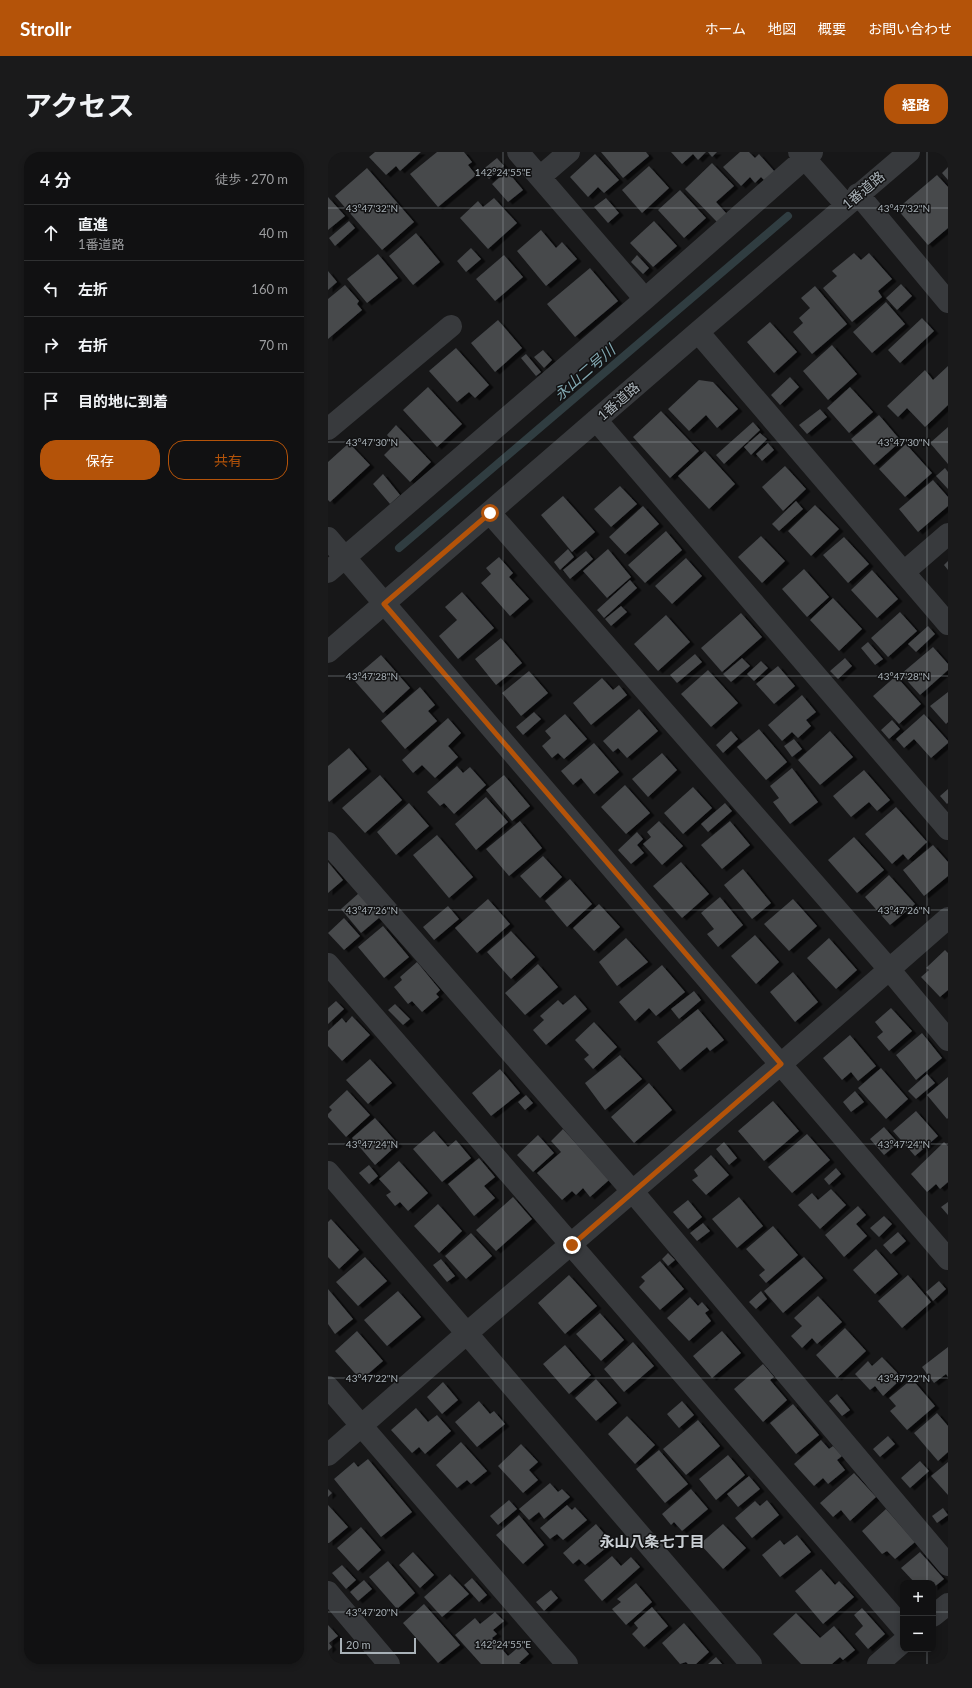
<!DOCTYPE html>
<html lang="ja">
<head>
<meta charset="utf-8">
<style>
	:root { --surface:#111112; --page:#1a1a1b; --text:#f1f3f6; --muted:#9c9d9f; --line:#303132; --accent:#b45309 }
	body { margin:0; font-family:Lato,"Noto Sans JP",sans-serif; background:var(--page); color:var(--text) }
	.controls { position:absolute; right:12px; bottom:12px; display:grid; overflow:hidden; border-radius:8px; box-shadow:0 2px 6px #0003 }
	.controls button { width:36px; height:36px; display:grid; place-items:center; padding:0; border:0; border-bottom:1px solid var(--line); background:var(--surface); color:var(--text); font:20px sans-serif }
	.scale { position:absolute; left:12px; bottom:10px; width:76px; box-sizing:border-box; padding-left:4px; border:2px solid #a9b2b8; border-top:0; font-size:11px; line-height:14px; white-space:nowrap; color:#a9b2b8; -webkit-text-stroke:3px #121213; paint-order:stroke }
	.stop { position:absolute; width:12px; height:12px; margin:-9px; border:3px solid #b45309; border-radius:50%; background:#fff }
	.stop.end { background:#b45309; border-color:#fff; box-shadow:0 1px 4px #0008 }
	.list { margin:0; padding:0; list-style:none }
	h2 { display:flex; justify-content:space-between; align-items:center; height:52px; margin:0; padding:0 16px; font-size:17px }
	h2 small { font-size:13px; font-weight:400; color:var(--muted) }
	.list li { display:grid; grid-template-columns:26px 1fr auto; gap:12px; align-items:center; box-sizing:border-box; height:56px; padding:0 16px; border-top:1px solid var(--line) }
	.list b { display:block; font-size:15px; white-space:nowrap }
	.list p { margin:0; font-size:13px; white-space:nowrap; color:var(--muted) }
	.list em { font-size:13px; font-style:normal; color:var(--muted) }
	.actions { display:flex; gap:8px; padding:12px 16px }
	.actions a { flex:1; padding:9px 0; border:1px solid var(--accent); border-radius:16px; text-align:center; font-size:14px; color:var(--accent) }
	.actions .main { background:var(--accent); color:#fff }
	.icon { flex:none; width:22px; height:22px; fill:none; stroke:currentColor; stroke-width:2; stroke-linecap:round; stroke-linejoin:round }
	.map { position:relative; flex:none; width:620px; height:1512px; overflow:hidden; border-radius:16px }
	header { display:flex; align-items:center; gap:24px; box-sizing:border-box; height:56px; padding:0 20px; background:var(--accent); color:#fff }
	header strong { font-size:19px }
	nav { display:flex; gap:22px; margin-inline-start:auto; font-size:14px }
	.intro { display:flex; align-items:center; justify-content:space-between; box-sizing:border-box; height:96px; padding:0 24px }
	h1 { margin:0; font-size:28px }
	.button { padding:10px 18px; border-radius:16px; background:var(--accent); color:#fff; font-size:14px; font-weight:700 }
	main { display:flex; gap:24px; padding:0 24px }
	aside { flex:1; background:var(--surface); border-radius:16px; box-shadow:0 2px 6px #0003 }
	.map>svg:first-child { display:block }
</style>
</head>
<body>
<header>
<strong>Strollr</strong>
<nav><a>ホーム</a><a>地図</a><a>概要</a><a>お問い合わせ</a></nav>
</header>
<div class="intro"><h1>アクセス</h1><a class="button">経路</a></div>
<main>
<aside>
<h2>4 分<small>徒歩 · 270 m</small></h2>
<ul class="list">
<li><svg class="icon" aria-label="ahead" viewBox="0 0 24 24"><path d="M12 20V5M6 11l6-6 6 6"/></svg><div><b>直進</b><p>1番道路</p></div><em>40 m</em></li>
<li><svg class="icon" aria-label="left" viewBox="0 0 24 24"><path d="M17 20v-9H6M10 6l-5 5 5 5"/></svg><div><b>左折</b></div><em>160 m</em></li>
<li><svg class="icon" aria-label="right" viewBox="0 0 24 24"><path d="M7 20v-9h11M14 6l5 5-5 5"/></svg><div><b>右折</b></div><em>70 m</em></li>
<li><svg class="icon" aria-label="arrive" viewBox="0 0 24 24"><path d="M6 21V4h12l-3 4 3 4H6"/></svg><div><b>目的地に到着</b></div></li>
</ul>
<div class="actions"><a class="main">保存</a><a>共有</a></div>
</aside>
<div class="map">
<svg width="620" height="1512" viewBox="0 0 620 1512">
	<defs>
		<filter id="shadow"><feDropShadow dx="4.5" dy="2.5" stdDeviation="0" flood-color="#0009"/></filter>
	</defs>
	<rect width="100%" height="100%" fill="#171718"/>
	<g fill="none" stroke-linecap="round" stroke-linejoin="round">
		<path stroke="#303d41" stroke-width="8" d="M71,396L460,64"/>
	</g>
	<path fill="#46484b" filter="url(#shadow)" d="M47,0H93L72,19L68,14L58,23L41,5Z
		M109,0H136L144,10L140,13L148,23L110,55L82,22Z
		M273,0H318L321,4L295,26Z
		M343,0H378L370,8L365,2L354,12Z
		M380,0H389L384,5Z
		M412,0H421L427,6L431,2L447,20L437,29L433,25L427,31L422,25L413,34L395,15Z
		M267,2L291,28L276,41L270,35L260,45L242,25Z
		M169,6L176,14L161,27L153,19Z
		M384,11L406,34L388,50L399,62L389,70L357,37Z
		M321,14L341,36L314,61L294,38Z
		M620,15V28L614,21Z
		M39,16L86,70L54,98L7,44Z
		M179,19L195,38L180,50L164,32Z
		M609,23L620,35V76L600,93L569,57Z
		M352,38L378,66L356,86L330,58Z
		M0,45L17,64L0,78Z
		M166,46L189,71L160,97L132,66L150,49L155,55Z
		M278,46L291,61L280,71L266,55Z
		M21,69L27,76L7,94L1,86Z
		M326,69L349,94L325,115L302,91Z
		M213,78L228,96L234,90L249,107L218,134L189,99Z
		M88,81L112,110L85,133L61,104Z
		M143,96L153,107L138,120L129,109Z
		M526,101L533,108L541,101L564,127L550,139L554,145L524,170L495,136L509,124L504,119Z
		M50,102L70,126L39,151L19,127Z
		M176,103L195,125L167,149L148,127Z
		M309,103L321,116L315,122L303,110Z
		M262,116L290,149L247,185L219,152Z
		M0,119L9,130L0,138Z
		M573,132L584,144L569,158L558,146Z
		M17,133L31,149L29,152L34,158L0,187V147Z
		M487,134L519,172L484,202L465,180L475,171L471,166L482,156L473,146Z
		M558,150L577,172L544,201L525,180Z
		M594,166L606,179L572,211L560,198Z
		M170,168L194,196L167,220L143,191Z
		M442,170L469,200L446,221L419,190Z
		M504,193L529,222L500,248L475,219Z
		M128,196L161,233L147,246L141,240L129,250L101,219Z
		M215,198L224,208L216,216L206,205Z
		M198,202L213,220L208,224L193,206Z
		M620,214V253L597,275L579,256L570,265L559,254L597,218L605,228Z
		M462,225L471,235L452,253L443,243Z
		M371,228L385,230L410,257L389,276L378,263L361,279L340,257Z
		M100,235L134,272L109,295L75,258Z
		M522,235L545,260L521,281L499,256Z
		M492,257L499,265L479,282L471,273Z
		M333,259L371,299L342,326L305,285Z
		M551,263L573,289L546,313L523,287Z
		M425,270L432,278L396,312L388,303Z
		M68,273L103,310L82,330L56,303L67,292L59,283Z
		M620,275V312L602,291Z
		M432,281L439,287L423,303L416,295Z
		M21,291L42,313L2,350L0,348V310Z
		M440,291L446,298L434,309L428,302Z
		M578,292L604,321L577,345L551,317Z
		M377,299L407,332L381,357L350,324Z
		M457,314L478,337L455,359L434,335Z
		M617,316L620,320V337L608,324Z
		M55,322L72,343L62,352L45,332Z
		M605,328L620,345V354L590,380L571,357Z
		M292,334L309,352L283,375L266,357Z
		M235,344L267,380L244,400L213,363Z
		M468,349L475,357L451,379L444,372Z
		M487,353L511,377L483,404L460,379Z
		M315,354L331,372L297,402L281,385Z
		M338,379L354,398L317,431L300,413Z
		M433,384L457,409L434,431L410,405Z
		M516,385L541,412L520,431L495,403Z
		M240,397L246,405L232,418L226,410Z
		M280,397L303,425L279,446L255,419Z
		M258,399L265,407L242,427L235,418Z
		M171,405L185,421L181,425L201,447L182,464L153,431L163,422L158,416Z
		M358,406L374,424L344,452L327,434Z
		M620,409V418L616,413Z
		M476,417L501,445L479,465L454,437Z
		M544,418L570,447L549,466L523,438Z
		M302,428L309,436L276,466L269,458Z
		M134,440L166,476L130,507L111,484L129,468L117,455Z
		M505,446L534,477L511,499L482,468Z
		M293,454L299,460L283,474L277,467Z
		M572,460L589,479L560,505L543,486Z
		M413,461L434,485L394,520L373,496Z
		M338,463L362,490L330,519L306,492Z
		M600,474L607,482L588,500L580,492Z
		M173,486L194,511L168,533L147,507Z
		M540,490L555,507L547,513L533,496Z
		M605,495L620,512V518L592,543L573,522Z
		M367,502L374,510L349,531L342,523Z
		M53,503L82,536L55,561L25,527Z
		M414,506L422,514L403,530L395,522Z
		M517,506L524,514L510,527L502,519Z
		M433,509L440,516L426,529L419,522Z
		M450,514L467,534L446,552L428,532Z
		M380,518L410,551L383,575L353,542Z
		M201,519L220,541L193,564L174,541Z
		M568,524L593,552L571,572L545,544Z
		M274,526L285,538L291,533L299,543L263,573L245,551Z
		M92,535L107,553L100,559L109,569L77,597L53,569Z
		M620,540V570L618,572L602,554Z
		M474,543L488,560L478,568L483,574L470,586L464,580L454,589L440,573Z
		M311,557L330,579L299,606L290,596L285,600L275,589Z
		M206,560L213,567L195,583L188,575Z
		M237,562L259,587L236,607L230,601L224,606L214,594L223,586L217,579Z
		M596,562L620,589V591L603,606L586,587L576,596L568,587Z
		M120,566L133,581L120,594L130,605L107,626L94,613L85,621L74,608Z
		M564,568L572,577L561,587L553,578Z
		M431,577L459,610L438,628L409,595Z
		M403,579L410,587L395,601L388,593Z
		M502,579L525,605L492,633L470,608Z
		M466,587L474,597L464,605L456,594Z
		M266,591L291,620L266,642L253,626L245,633L233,619Z
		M21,596L39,617L1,650L0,648V614Z
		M334,601L349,618L320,645L304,627Z
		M129,614L135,621L142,615L158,633L126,662L116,651L112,654L99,640Z
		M464,616L490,650L462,672L445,650L451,646L442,634Z
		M536,618L562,648L549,659L541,650L523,665L505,644Z
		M52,623L74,648L37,681L14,656Z
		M176,623L202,654L184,669L158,638Z
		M297,633L322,661L298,682L273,655Z
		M365,635L384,656L355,682L336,661Z
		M620,637V651L619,652L612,644Z
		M158,645L180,670L148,698L127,672Z
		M81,651L101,674L68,703L49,680Z
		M397,651L404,659L380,680L373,672Z
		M568,655L599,690L580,708L575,702L564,712L537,682Z
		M192,669L214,696L181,724L158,697Z
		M331,669L355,694L334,713L315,692L323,685L319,680Z
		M402,669L422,693L394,717L373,693Z
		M309,680L315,687L309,693L316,701L303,712L290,698Z
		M109,683L145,725L121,746L85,703Z
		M526,685L556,718L529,741L500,708Z
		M605,693L620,710V724L596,744L575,718Z
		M215,704L234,725L212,746L192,724Z
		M0,710L15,728L0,741Z
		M353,710L381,742L354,766L325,734Z
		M415,717L443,751L424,767L396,733Z
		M561,723L587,752L562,773L537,745Z
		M242,727L264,752L239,775L217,749Z
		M31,741L52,765L33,781L13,757Z
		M392,745L415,773L390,795L379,782L386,777L373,761Z
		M160,747L182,772L149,801L127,776Z
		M465,747L489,774L461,799L436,772Z
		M271,752L292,775L266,799L245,776Z
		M120,754L131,767L106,788L95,775Z
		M16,766L32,784L16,798L0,781Z
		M55,774L81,805L56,826L30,795Z
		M183,779L207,805L183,827L159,800Z
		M427,783L451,810L428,832L403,804Z
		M298,786L320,810L289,834L271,810Z
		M501,786L529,818L508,837L479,806Z
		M617,798L620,801V838L612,845L593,825L601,818L598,816Z
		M89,810L112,838L108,842L111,845L94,860L84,849L80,852L66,835L74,828L72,825Z
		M210,812L230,835L197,863L177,841Z
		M334,813L357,840L328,864L321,856L307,869L291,850Z
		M465,820L490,850L467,870L442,840Z
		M366,839L373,848L351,867L343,857Z
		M247,843L259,857L218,893L205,878L216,868L212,864L230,848L235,853Z
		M8,849L16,857L0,872V856Z
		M67,852L82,867L75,873L60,858Z
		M563,856L584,879L561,899L549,885L555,880L547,870Z
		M370,857L396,888L382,899L379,895L352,918L329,890Z
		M24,864L42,883L14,909L0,894V879L14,866L18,871Z
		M266,870L289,895L265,917L256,907L261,903L247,888Z
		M594,881L614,906L588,928L568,903Z
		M522,883L548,914L530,929L523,920L514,928L495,906Z
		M292,903L314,927L277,958L257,931Z
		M42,907L64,931L40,952L18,928Z
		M553,916L580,947L558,967L530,936Z
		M172,917L192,941L163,964L144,941Z
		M599,922L607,931L588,947L580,939Z
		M620,925V966L619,967L599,943Z
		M321,931L344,958L306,991L283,965Z
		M19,938L42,963L18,985L0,965V962L4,958L1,955Z
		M527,939L536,950L523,960L515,950Z
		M198,943L205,951L197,958L190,950Z
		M445,949L471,979L436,1009L410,979Z
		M588,959L610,984L587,1004L565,979Z
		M47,966L70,992L47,1013L24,986Z
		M556,975L570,991L556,1003L542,987Z
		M235,977L281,1028L262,1045L255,1036L248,1043L244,1039L234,1048L209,1021L233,1000L223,989Z
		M106,979L120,995L128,988L143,1006L114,1030L85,997Z
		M479,982L502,1008L464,1041L440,1015Z
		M210,983L226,1001L205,1020L189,1003Z
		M396,990L409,1006L401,1013L388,997Z
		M616,990L620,994V1030L612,1037L608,1032L599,1040L583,1022Z
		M383,1003L401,1023L378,1043L364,1028L370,1024L366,1018Z
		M151,1006L167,1025L156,1034L167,1046L146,1064L120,1032Z
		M71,1009L100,1041L80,1059L72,1050L67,1054L58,1043L63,1040L51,1027Z
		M41,1013L50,1024L41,1032L31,1021Z
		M508,1016L513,1022L501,1033L496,1027Z
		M503,1037L518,1053L492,1077L470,1053L484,1041L490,1048Z
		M185,1045L204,1067L168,1099L148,1078Z
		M411,1045L435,1074L409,1096L384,1067Z
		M360,1048L374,1065L360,1077L345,1060Z
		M620,1050V1063L613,1055Z
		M110,1052L134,1079L111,1101L86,1074Z
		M530,1054L538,1063L528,1072L539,1084L516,1105L497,1083Z
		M556,1064L564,1072L551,1085L542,1076Z
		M3,1067L31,1098L11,1117L0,1105V1070Z
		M375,1071L382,1079L369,1089L362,1081Z
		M445,1074L470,1103L438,1131L431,1123L437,1118L418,1097Z
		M570,1080L578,1089L563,1102L555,1093Z
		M143,1081L164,1104L138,1127L117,1104Z
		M548,1097L570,1122L547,1142L525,1118Z
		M340,1101L347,1108L340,1114L334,1107Z
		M37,1105L59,1129L30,1154L8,1130Z
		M476,1105L495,1126L455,1161L436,1139Z
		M113,1107L127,1124L119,1130L105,1113Z
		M332,1109L356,1137L332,1158L311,1135L317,1129L313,1125Z
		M241,1123L269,1154L237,1182L210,1151Z
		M580,1123L603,1150L574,1176L550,1149Z
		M611,1129L618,1137L605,1149L598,1140Z
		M0,1137L25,1167L7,1182L0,1172Z
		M70,1139L93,1165L59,1194L36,1168Z
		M433,1139L439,1147L428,1157L421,1150Z
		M490,1144L514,1170L489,1192L484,1186L474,1196L463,1184L474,1174L466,1166Z
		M362,1145L370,1154L374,1150L381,1158L377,1161L383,1169L361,1189L339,1166Z
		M272,1161L296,1188L273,1209L248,1182Z
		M517,1176L538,1199L509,1226L488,1203Z
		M29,1179L55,1209L33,1228L7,1199Z
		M394,1179L413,1201L384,1226L365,1204Z
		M305,1190L326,1214L296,1240L276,1217Z
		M237,1193L263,1223L241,1242L215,1212Z
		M620,1195V1225L618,1222L606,1231L594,1215Z
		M554,1205L574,1226L555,1244L547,1234L542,1238L527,1222L540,1209L544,1214Z
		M435,1212L446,1225L442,1228L459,1248L435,1270L406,1237Z
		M268,1227L289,1251L268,1269L247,1246Z
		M584,1227L607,1254L579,1278L562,1259L568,1254L561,1246Z
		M115,1230L130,1248L114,1262L99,1245Z
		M509,1242L522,1258L514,1264L501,1249Z
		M151,1249L162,1262L166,1259L177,1272L149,1295L127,1270Z
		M354,1249L366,1263L351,1276L339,1262Z
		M465,1252L491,1283L468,1302L442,1271Z
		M88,1256L100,1270L109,1263L123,1279L97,1302L91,1295L84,1301L63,1278Z
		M609,1261L620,1274V1300L610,1309L586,1281Z
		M299,1264L327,1293L307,1312L280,1282Z
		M370,1268L392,1294L358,1323L335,1297Z
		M560,1284L567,1292L552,1305L545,1297Z
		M493,1288L501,1297L505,1294L514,1304L509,1308L517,1318L500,1332L495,1326L486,1334L466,1312Z
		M133,1290L159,1319L143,1332L139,1328L129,1336L108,1313Z
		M193,1292L210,1310L201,1318L210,1328L195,1341L170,1314Z
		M331,1298L360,1332L337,1351L308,1317Z
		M400,1303L417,1323L388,1348L371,1327Z
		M40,1307L84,1360L53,1385L6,1327L26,1310L30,1315Z
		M592,1309L601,1319L582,1336L573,1326Z
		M620,1310V1343L603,1324Z
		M526,1321L548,1345L522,1369L513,1358L505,1365L492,1351Z
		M421,1324L432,1337L410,1355L399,1342Z
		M222,1331L230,1340L234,1337L242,1345L216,1367L211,1360L201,1368L191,1357Z
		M0,1337L4,1341L0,1345Z
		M363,1337L380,1357L354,1379L346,1370L343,1373L334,1362Z
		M181,1348L189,1357L170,1373L162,1364Z
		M439,1348L451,1363L424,1386L407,1366L427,1349L432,1354Z
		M0,1353L20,1375L1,1391H0Z
		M239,1353L244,1358L247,1355L259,1368L235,1388L229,1382L222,1387L212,1376Z
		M615,1356L620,1363L609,1371L604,1364Z
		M558,1357L587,1390L567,1407L559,1399L554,1402L534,1379Z
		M191,1363L216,1393L195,1412L168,1383Z
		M268,1372L284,1391L257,1413L251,1407L245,1412L235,1401Z
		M395,1372L418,1396L395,1417L372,1392Z
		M33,1375L53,1398L30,1419L9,1396Z
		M469,1383L483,1400L452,1425L434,1403L452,1388L456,1393Z
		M85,1400L106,1423L92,1436L71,1413Z
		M592,1400L616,1427L605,1436V1431H587L573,1416Z
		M284,1404L293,1414L303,1405L312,1415L274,1449L256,1428Z
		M60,1409L87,1441L69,1457L41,1425Z
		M14,1413L28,1428L18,1437L4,1421Z
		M493,1417L507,1433L511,1429L526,1445L495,1472L467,1439Z
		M122,1422L141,1442L114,1465L96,1445Z
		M144,1426L159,1443L151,1450L136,1433Z
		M36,1428L44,1437L30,1449L22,1440Z
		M308,1431L324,1450L298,1473L284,1457L293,1450L289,1447Z
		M223,1438L230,1446L216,1459L208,1450Z
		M96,1452L132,1493L110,1511L75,1471Z
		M324,1455L340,1474L316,1495L304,1482L310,1476L306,1471Z
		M534,1456L557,1482L540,1497L527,1482L535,1474L526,1463Z
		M167,1460L176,1469L165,1478L169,1482L164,1486L180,1504L193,1493L201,1502L191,1511L193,1512H153L127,1483L147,1466L152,1472Z
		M468,1461L492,1486L506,1474L527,1498L515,1508L512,1505L504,1512H473L445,1482Z
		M356,1471L381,1500L368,1512H360L358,1510L352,1512L334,1491Z
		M0,1473L10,1484L1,1491L4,1495L0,1499Z
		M388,1505L394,1512H380Z"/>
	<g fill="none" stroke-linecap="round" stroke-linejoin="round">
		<path stroke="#383a3d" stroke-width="22" d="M190,0L317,147
			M471,0L518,53
			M212,25L241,0
			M530,42L620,150
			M370,180L620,472
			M268,268L620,677
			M0,277L123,174
			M162,361L561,817L620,888
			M0,386L620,1107
			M0,420L317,147L484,0
			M576,420L620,382
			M0,500L370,180L581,0
			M0,691L305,1040L620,1413
			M0,812L575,1476
			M0,1020L423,1512
			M0,1235L239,1512
			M0,1303L138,1182L453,912L620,766
			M0,1440L61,1512
			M605,1464L620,1452
			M550,1512L575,1490"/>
	</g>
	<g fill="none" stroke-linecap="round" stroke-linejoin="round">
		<path stroke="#b45309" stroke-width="5" d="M162,361L56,452L453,912L244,1093"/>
	</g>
	<path fill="none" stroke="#a9b2b8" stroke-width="1" stroke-opacity="0.45" d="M175,0V1512M599,0V1431M0,56H620M0,290H620M0,524H620M0,758H620M0,992H620M0,1226H620M0,1460H575M605,1460H620M599,1497V1512"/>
	<g text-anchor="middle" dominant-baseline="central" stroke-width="3" stroke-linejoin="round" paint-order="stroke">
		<g font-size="14" fill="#a9b2b8" stroke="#121213">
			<text transform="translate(535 38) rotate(-40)">1番道路</text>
			<text transform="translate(290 249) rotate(-41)">1番道路</text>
		</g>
		<g font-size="15" font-style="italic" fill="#82a8b1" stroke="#121213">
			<text transform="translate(256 220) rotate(-41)">永山二号川</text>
		</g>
		<g font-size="15" font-weight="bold" fill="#cacfd4" stroke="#121213">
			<text x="324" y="1389">永山八条七丁目</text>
		</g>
	</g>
	<g font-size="10" text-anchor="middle" fill="#a9b2b8" stroke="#121213" stroke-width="3" stroke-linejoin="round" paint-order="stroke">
		<text x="175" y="24">142°24'55"E</text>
		<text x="44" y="60">43°47'32"N</text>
		<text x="576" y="60">43°47'32"N</text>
		<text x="44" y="294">43°47'30"N</text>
		<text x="576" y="294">43°47'30"N</text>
		<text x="44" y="528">43°47'28"N</text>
		<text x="576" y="528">43°47'28"N</text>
		<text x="44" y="762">43°47'26"N</text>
		<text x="576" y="762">43°47'26"N</text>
		<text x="44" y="996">43°47'24"N</text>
		<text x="576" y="996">43°47'24"N</text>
		<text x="44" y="1230">43°47'22"N</text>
		<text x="576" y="1230">43°47'22"N</text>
		<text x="44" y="1464">43°47'20"N</text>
		<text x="175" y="1496">142°24'55"E</text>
	</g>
</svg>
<div class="controls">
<button>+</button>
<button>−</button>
</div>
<div class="scale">20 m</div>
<div class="stop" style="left:162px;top:361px"></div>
<div class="stop end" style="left:244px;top:1093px"></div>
</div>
</main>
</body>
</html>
